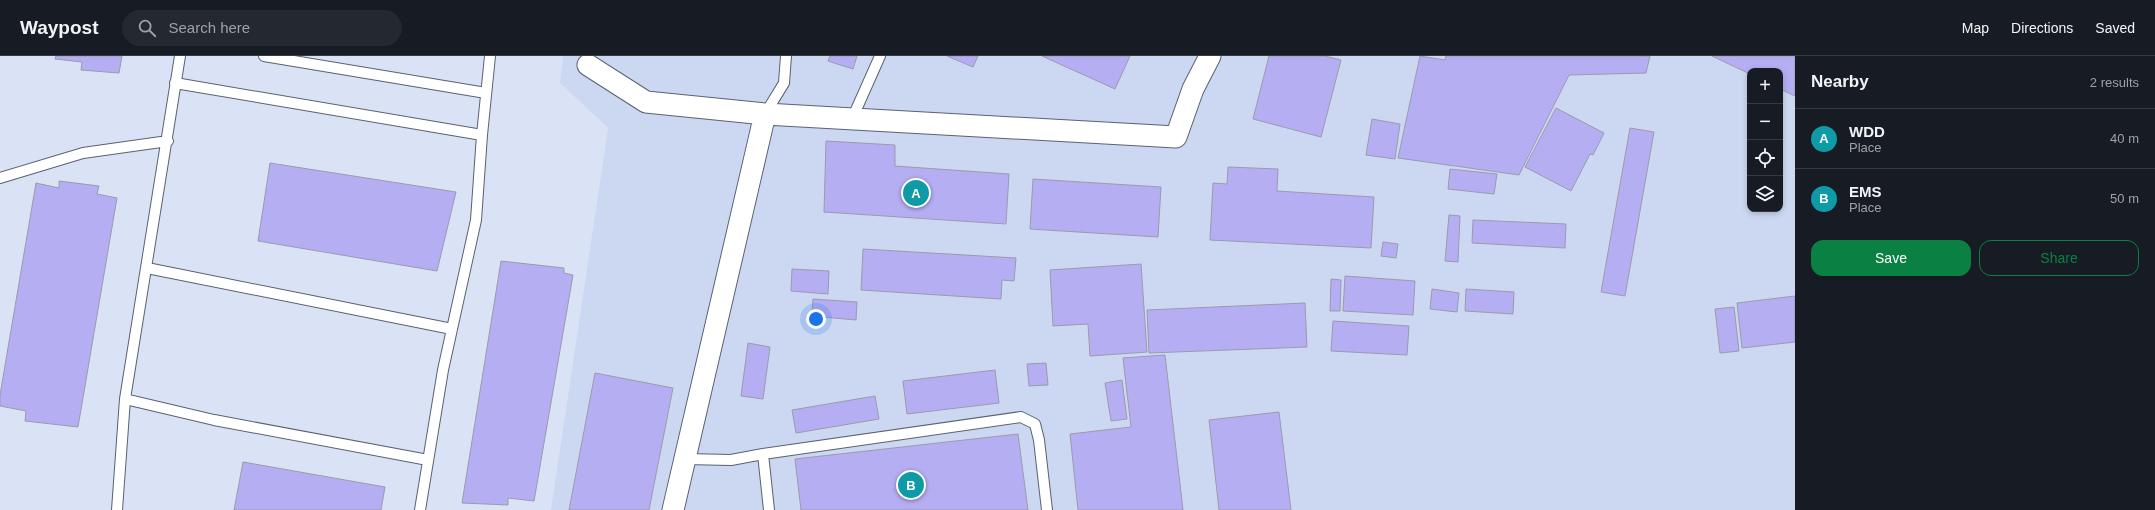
<!DOCTYPE html>
<html lang="en">
<head>
<meta charset="utf-8">
<style>
	:root { --surface:#171b24; --page:#242831; --text:#f1f3f6; --muted:#9ea1a6; --line:#363941; --accent:#0b8043 }
	body { margin:0; font-family:Helvetica,sans-serif; background:var(--page); color:var(--text) }
	.controls { position:absolute; right:12px; top:12px; display:grid; overflow:hidden; border-radius:8px; box-shadow:0 2px 6px #0003 }
	.controls button { width:36px; height:36px; display:grid; place-items:center; padding:0; border:0; border-bottom:1px solid var(--line); background:var(--surface); color:var(--text); font:20px sans-serif }
	.you { position:absolute; left:816px; top:263px; width:14px; height:14px; margin:-10px; border:3px solid #fff; border-radius:50%; background:#1a73e8; box-shadow:0 0 0 6px #1a73e833 }
	.badge { display:grid; place-items:center; width:26px; height:26px; border-radius:50%; background:var(--accent); color:#fff; font-size:13px; font-weight:700 }
	.pin { position:absolute; translate:-50% -50%; border:2px solid #fff; box-shadow:0 1px 4px #0006 }
	.list { margin:0; padding:0; list-style:none }
	h2 { display:flex; justify-content:space-between; align-items:center; height:52px; margin:0; padding:0 16px; font-size:17px }
	h2 small { font-size:13px; font-weight:400; color:var(--muted) }
	.list li { display:grid; grid-template-columns:26px 1fr auto; gap:12px; align-items:center; box-sizing:border-box; height:60px; padding:0 16px; border-top:1px solid var(--line) }
	.list b { display:block; font-size:15px; white-space:nowrap }
	.list p { margin:0; font-size:13px; white-space:nowrap; color:var(--muted) }
	.list em { font-size:13px; font-style:normal; color:var(--muted) }
	.actions { display:flex; gap:8px; padding:12px 16px }
	.actions a { flex:1; padding:9px 0; border:1px solid var(--accent); border-radius:12px; text-align:center; font-size:14px; color:var(--accent) }
	.actions .main { background:var(--accent); color:#fff }
	.icon { flex:none; width:22px; height:22px; fill:none; stroke:currentColor; stroke-width:2; stroke-linecap:round; stroke-linejoin:round }
	.map { position:relative; flex:none; width:1795px; height:454px; overflow:hidden }
	header { display:flex; align-items:center; gap:24px; box-sizing:border-box; height:56px; padding:0 20px; background:var(--surface); border-bottom:1px solid var(--line) }
	header strong { font-size:19px }
	nav { display:flex; gap:22px; margin-inline-start:auto; font-size:14px }
	.search { width:280px; height:36px; background:var(--page); display:flex; align-items:center; gap:10px; box-sizing:border-box; padding:0 14px; border-radius:22px; color:var(--muted); font-size:15px }
	main { display:flex }
	aside { flex:1; background:var(--surface) }
	.map>svg:first-child { display:block }
</style>
</head>
<body>
<header>
<strong>Waypost</strong>
<div class="search"><svg class="icon" aria-label="search" viewBox="0 0 24 24"><circle cx="10" cy="10" r="6"/><path d="M15 15l6 6"/></svg>Search here</div>
<nav><a>Map</a><a>Directions</a><a>Saved</a></nav>
</header>
<main>
<div class="map">
<svg width="1795" height="454" viewBox="0 0 1795 454">
	<rect width="100%" height="100%" fill="#dae3f6"/>
	<path fill="#ccd8f2" fill-rule="evenodd" d="M563,0H1795V454H551L608,72L560,27ZM1750,15H1780V153H1750Z"/>
	<path fill="#b6aef3" stroke="#9b9aad" d="M56,0H122L119,17L81,14L82,6L55,3Z
		M830,0H857L853,13L828,5Z
		M947,0H978L973,11Z
		M1042,0H1130L1115,33Z
		M1269,0H1325L1341,4L1321,81L1253,63Z
		M1420,0L1445,4L1446,0H1650L1646,17L1569,19L1519,119L1398,102Z
		M1712,0H1795V40L1780,33V15H1750V18Z
		M1556,52L1604,77L1593,99L1590,98L1571,135L1525,111Z
		M1372,63L1400,68L1395,103L1366,99Z
		M1630,72L1654,76L1625,240L1601,236Z
		M826,85L895,89V110L1009,118L1006,168L824,156Z
		M270,107L456,136L437,215L258,185Z
		M1228,111L1278,113L1277,135L1374,141L1371,192L1210,184L1213,127L1227,128Z
		M1450,113L1497,118L1494,138L1448,133Z
		M1033,123L1161,131L1158,181L1030,173Z
		M59,125L99,130L97,138L117,142L78,371L25,365L26,355L0,350V339L36,127L59,132Z
		M1449,159L1460,160L1458,206L1445,205Z
		M1473,164L1566,168L1565,192L1472,187Z
		M1383,186L1398,188L1396,202L1381,200Z
		M863,193L1016,202L1014,225L1002,224L1001,243L861,234Z
		M501,205L564,212V217L573,219L534,445L508,442V449L462,447Z
		M1141,208L1147,296L1090,300L1088,268L1053,270L1050,214Z
		M792,213L829,215L828,238L791,235Z
		M1345,220L1415,225L1413,259L1343,255Z
		M1331,223L1341,224L1340,255H1330Z
		M1432,233L1459,237L1457,256L1430,253Z
		M1466,233L1514,236L1513,258L1465,255Z
		M1795,240V286L1742,292L1737,247Z
		M813,243L857,246L856,264L812,260Z
		M1305,247L1307,291L1149,297L1147,254Z
		M1734,251L1739,295L1720,297L1715,253Z
		M1333,265L1409,270L1407,299L1331,295Z
		M748,287L770,291L763,343L741,340Z
		M1165,299L1183,454H1078L1070,378L1131,371L1123,302Z
		M1046,307L1048,329L1029,330L1027,308Z
		M995,314L999,347L907,358L903,325Z
		M595,317L673,332L649,454H569Z
		M1122,324L1127,363L1111,365L1105,327Z
		M875,340L879,363L796,377L792,354Z
		M1279,356L1291,454H1219L1209,364Z
		M1018,378L1028,454H801L795,403Z
		M243,406L385,431L381,454H234Z"/>
	<g fill="none" stroke-linecap="round" stroke-linejoin="round">
		<defs>
			<path id="lane" d="M264,0L486,37
				M175,27L482,79
				M765,58L784,27L786,0
				M852,63L880,0
				M0,122L83,97L168,85
				M147,212L452,273
				M125,343L214,364L428,404
				M763,398L769,454
				M685,403L731,404L763,398L1021,361L1035,368L1039,384L1047,454
				M117,454L125,343L180,0
				M420,454L443,314L476,164L482,79L490,0"/>
			<path id="street" d="M588,9L646,46L765,58L1176,81L1193,33L1210,0
				M673,454L765,58"/>
		</defs>
		<use href="#lane" stroke="#5a6172" stroke-width="12"/>
		<use href="#street" stroke="#5a6172" stroke-width="23"/>
		<use href="#lane" stroke="#fff" stroke-width="10"/>
		<use href="#street" stroke="#fff" stroke-width="21"/>
	</g>
</svg>
<div class="controls">
<button>+</button>
<button>−</button>
<button><svg class="icon" aria-label="locate" viewBox="0 0 24 24"><circle cx="12" cy="12" r="6"/><path d="M12 2v4M12 18v4M2 12h4M18 12h4"/></svg></button>
<button><svg class="icon" aria-label="layers" viewBox="0 0 24 24"><path d="M12 4l9 5-9 5-9-5zM3 14l9 5 9-5"/></svg></button>
</div>
<div class="you"></div>
<div class="pin badge" style="left:916px;top:137px;background:#0f9aa8">A</div>
<div class="pin badge" style="left:911px;top:429px;background:#0f9aa8">B</div>
</div>
<aside>
<h2>Nearby<small>2 results</small></h2>
<ul class="list">
<li><span class="badge" style="background:#0f9aa8">A</span><div><b>WDD</b><p>Place</p></div><em>40 m</em></li>
<li><span class="badge" style="background:#0f9aa8">B</span><div><b>EMS</b><p>Place</p></div><em>50 m</em></li>
</ul>
<div class="actions"><a class="main">Save</a><a>Share</a></div>
</aside>
</main>
</body>
</html>
